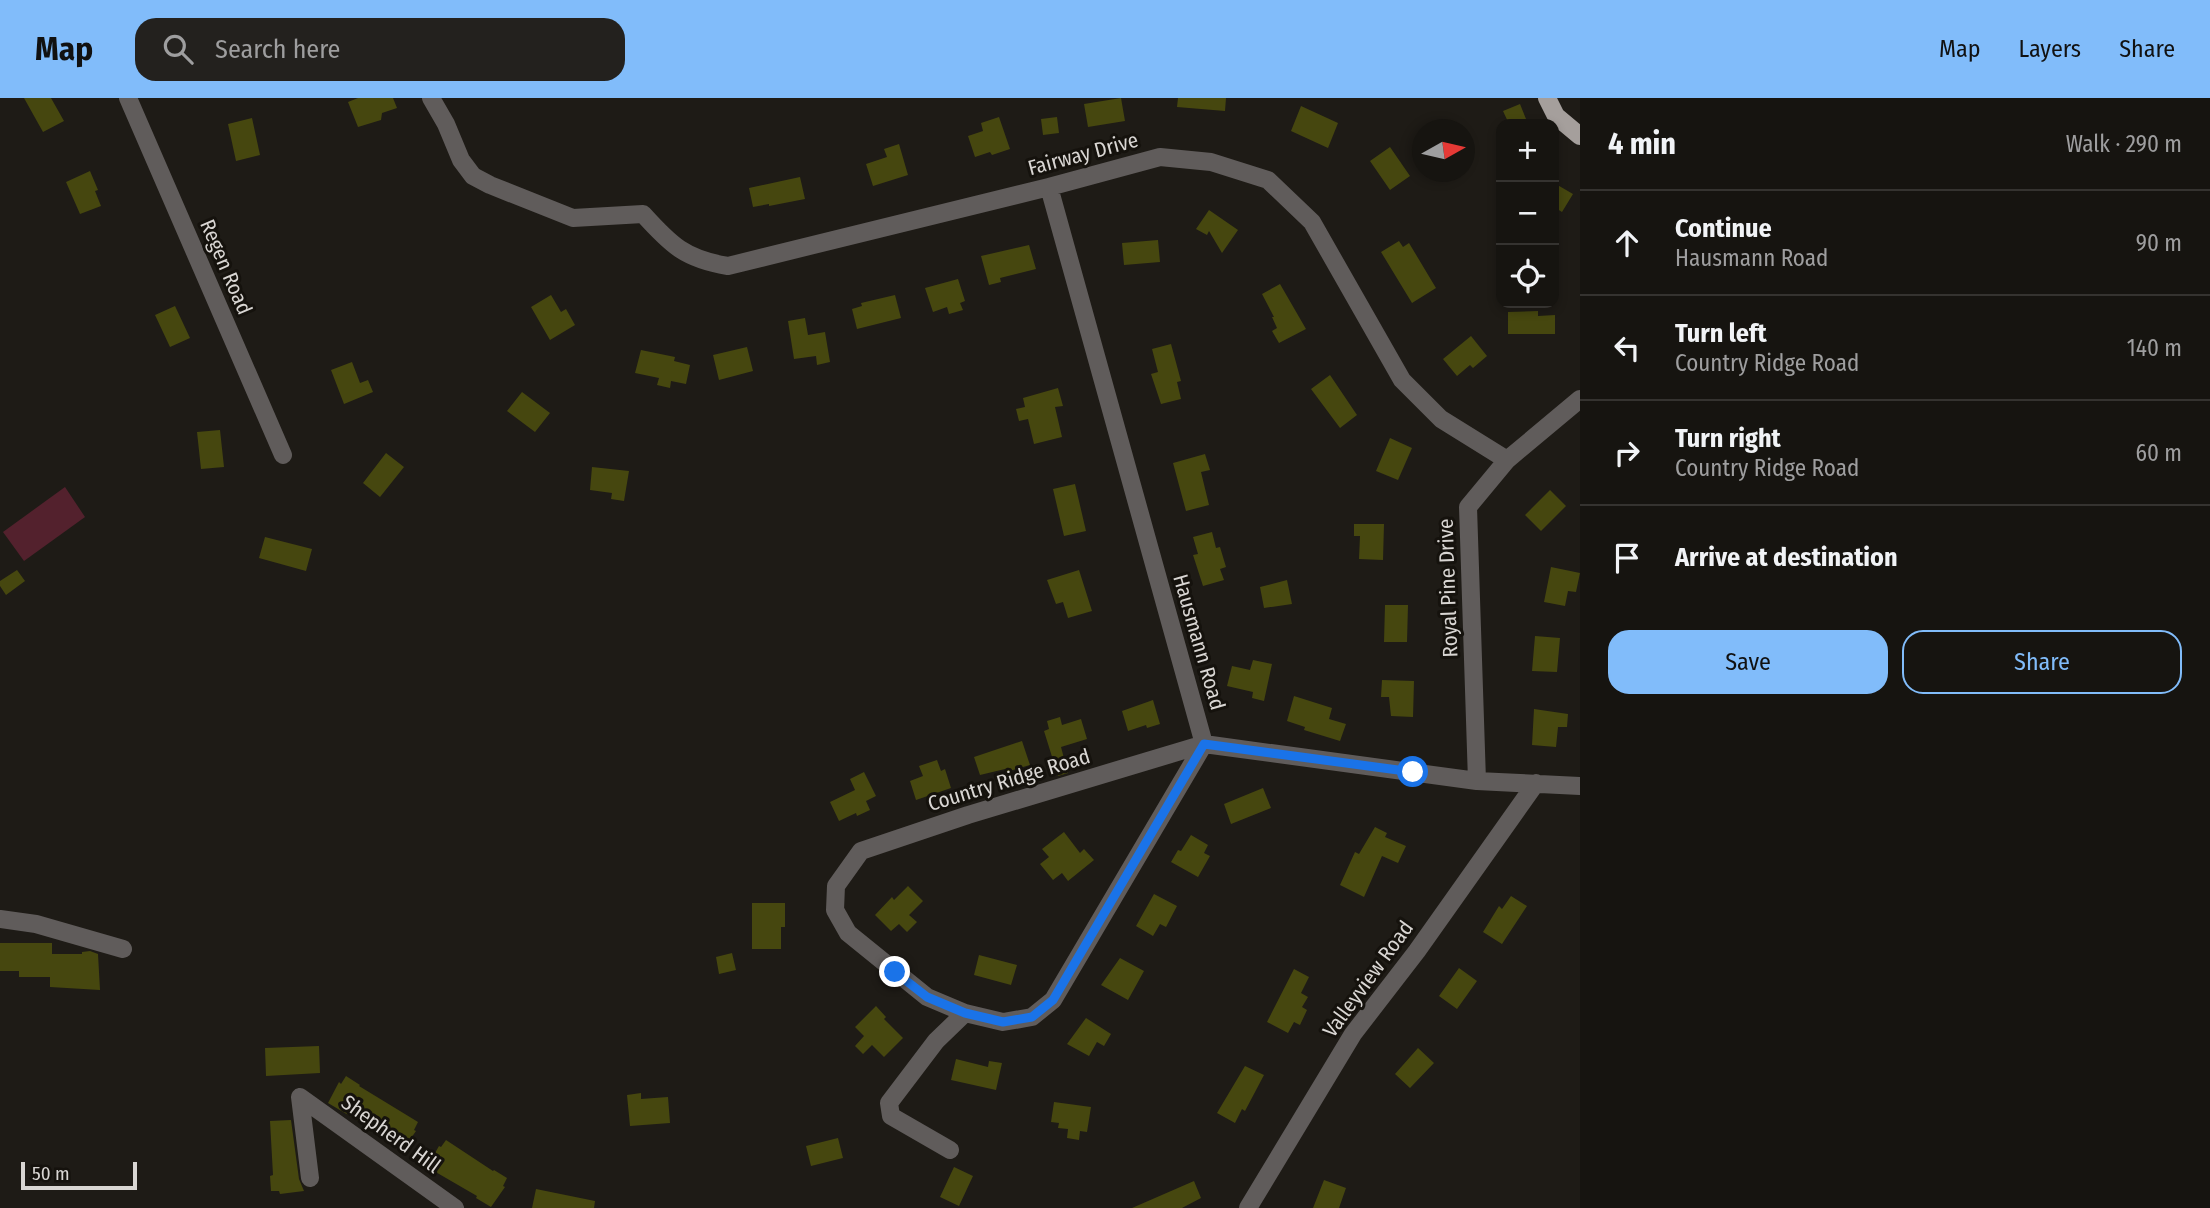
<!DOCTYPE html>
<html lang="en">
<head>
<meta charset="utf-8">
<style>
	:root { --surface:#161410; --page:#23211e; --text:#f1f3f6; --muted:#9e9e9f; --line:#353330; --accent:#81bcfa }
	body { margin:0; font-family:"Fira Sans Condensed",sans-serif; background:var(--page); color:var(--text) }
	.controls { position:absolute; right:21px; top:21px; display:grid; overflow:hidden; border-radius:14px; box-shadow:0 4px 10px #0003 }
	.controls button { width:63px; height:63px; display:grid; place-items:center; padding:0; border:0; border-bottom:2px solid var(--line); background:var(--surface); color:var(--text); font:35px sans-serif }
	.compass { position:absolute; left:1412px; top:21px; width:63px; height:63px; border-radius:50%; background:var(--surface); box-shadow:0 4px 10px #0003; rotate:82deg }
	.scale { position:absolute; left:21px; bottom:18px; width:116px; box-sizing:border-box; padding-left:7px; border:4px solid #d9d6d3; border-top:0; font-size:19px; line-height:24px; white-space:nowrap; color:#d9d6d3; -webkit-text-stroke:5px #15120d; paint-order:stroke }
	.stop { position:absolute; width:21px; height:21px; margin:-16px; border:5px solid #1a73e8; border-radius:50%; background:#fff }
	.stop.end { background:#1a73e8; border-color:#fff; box-shadow:0 2px 7px #0008 }
	.list { margin:0; padding:0; list-style:none }
	h2 { display:flex; justify-content:space-between; align-items:center; height:91px; margin:0; padding:0 28px; font-size:30px }
	h2 small { font-size:23px; font-weight:400; color:var(--muted) }
	.list li { display:grid; grid-template-columns:46px 1fr auto; gap:21px; align-items:center; box-sizing:border-box; height:105px; padding:0 28px; border-top:2px solid var(--line) }
	.list b { display:block; font-size:26px; white-space:nowrap }
	.list p { margin:0; font-size:23px; white-space:nowrap; color:var(--muted) }
	.list em { font-size:23px; font-style:normal; color:var(--muted) }
	.actions { display:flex; gap:14px; padding:21px 28px }
	.actions a { flex:1; padding:16px 0; border:2px solid var(--accent); border-radius:21px; text-align:center; font-size:24px; color:var(--accent) }
	.actions .main { background:var(--accent); color:#111 }
	.icon { flex:none; width:38px; height:38px; fill:none; stroke:currentColor; stroke-width:2; stroke-linecap:round; stroke-linejoin:round }
	.map { position:relative; flex:none; width:1580px; height:1110px; overflow:hidden }
	header { display:flex; align-items:center; gap:42px; box-sizing:border-box; height:98px; padding:0 35px; background:var(--accent); color:#111 }
	header strong { font-size:33px }
	nav { display:flex; gap:38px; margin-inline-start:auto; font-size:24px }
	.search { width:490px; height:63px; background:var(--page); display:flex; align-items:center; gap:18px; box-sizing:border-box; padding:0 24px; border-radius:21px; color:var(--muted); font-size:26px }
	main { display:flex }
	aside { flex:1; background:var(--surface) }
	.map>svg:first-child { display:block }
</style>
</head>
<body>
<header>
<strong>Map</strong>
<div class="search"><svg class="icon" aria-label="search" viewBox="0 0 24 24"><circle cx="10" cy="10" r="6"/><path d="M15 15l6 6"/></svg>Search here</div>
<nav><a>Map</a><a>Layers</a><a>Share</a></nav>
</header>
<main>
<div class="map">
<svg width="1580" height="1110" viewBox="0 0 1580 1110">
	<rect width="100%" height="100%" fill="#1e1b16"/>
	<path fill="#53212d" d="M65,389L85,419L24,463L3,434Z"/>
	<path fill="#46470f" d="M24,0H51L64,23L43,34Z
		M358,0H393L397,10L382,15L381,22L358,29L348,4Z
		M1121,0L1125,23L1088,29L1084,6Z
		M1178,0H1226L1225,13L1177,9Z
		M1520,6L1528,26H1509L1503,13Z
		M1301,8L1338,25L1328,50L1291,33Z
		M999,19L1010,51L992,57L990,54L975,59L968,38L983,33L981,25Z
		M1057,19L1059,35L1043,37L1041,21Z
		M252,20L260,57L236,63L228,26Z
		M899,46L908,77L873,88L866,66L887,59L884,51Z
		M1390,49L1410,78L1390,92L1370,63Z
		M90,73L98,92L95,93L101,108L80,116L66,84Z
		M800,79L805,101L769,108V106L753,109L749,90Z
		M1554,85L1573,96L1562,114L1554,109Z
		M1209,112L1238,132L1222,155L1209,133L1207,137L1196,131Z
		M1158,142L1160,164L1124,167L1122,145Z
		M1399,143L1403,149L1409,145L1436,190L1412,205L1381,154Z
		M1029,147L1036,171L1000,180L1001,184L989,187L981,158Z
		M958,181L965,203L960,205L963,212L949,216L947,209L933,214L925,190Z
		M1280,186L1306,231L1279,245L1272,233L1277,230L1272,219H1274L1262,196Z
		M551,197L561,214L566,211L575,227L550,242L531,209Z
		M895,197L901,220L857,231L852,211L862,208L861,205Z
		M175,208L190,240L170,249L155,217Z
		M1538,213V218L1555,217V236H1508V214Z
		M805,220L808,237L825,234L830,264L817,267L816,258L794,261L788,223Z
		M1471,238L1487,258L1473,270L1470,267L1457,278L1443,261Z
		M1171,246L1181,283L1177,284L1181,301L1161,306L1151,276L1158,274L1152,251Z
		M747,249L753,273L719,282L713,257Z
		M641,252L675,259L674,263L690,267L686,286L671,283L670,290L657,287L659,280L635,275Z
		M352,264L360,285L368,282L373,294L344,306L331,272Z
		M1330,277L1357,317L1340,330L1311,291Z
		M1058,290L1063,308L1055,309L1062,339L1034,346L1028,321L1019,323L1016,311L1025,309L1023,300Z
		M522,294L550,315L535,334L507,313Z
		M220,332L224,369L201,371L197,334Z
		M1390,340L1412,350L1398,382L1376,373Z
		M386,355L404,369L380,399L363,385Z
		M1205,356L1210,372L1201,374L1209,407L1186,413L1173,365Z
		M592,369L629,373L624,403L611,401L612,395L590,392Z
		M1075,386L1086,433L1064,438L1053,391Z
		M1550,392L1566,408L1541,433L1525,417Z
		M1354,426H1384L1383,462L1359,461L1360,438H1354Z
		M1212,434L1216,450L1220,449L1226,469L1220,471L1224,482L1203,488L1193,457L1198,456L1193,439Z
		M265,439L312,451L306,473L259,460Z
		M1551,469L1580,475L1576,494L1568,493L1565,508L1544,504Z
		M17,472L25,483L6,497L0,488V483Z
		M1079,472L1092,513L1068,520L1063,504L1056,506L1047,482Z
		M1287,482L1292,506L1264,510L1260,489Z
		M1385,507H1408L1407,544H1384Z
		M1535,538L1560,540L1557,574L1532,573Z
		M1253,562L1272,566L1264,603L1252,600L1253,594L1227,588L1232,568L1250,572Z
		M1382,582L1414,583L1413,619L1391,618L1389,599H1381Z
		M1294,598L1332,610L1329,621L1346,626L1340,643L1304,632L1305,629L1287,623Z
		M1153,602L1160,626L1147,630L1146,627L1128,633L1122,613Z
		M1534,611L1568,616L1567,629H1558L1556,649L1532,647Z
		M1060,619L1062,627L1081,621L1087,641L1061,649L1068,675L1058,678L1044,633L1049,631L1047,623Z
		M1022,643L1030,667L1006,674L1005,671L980,677L974,659Z
		M937,662L941,673L945,671L951,690L916,702L910,683L923,678L919,668Z
		M864,674L876,698L866,703L870,712L857,718L856,715L839,723L830,704L855,692L850,681Z
		M1263,690L1271,710L1231,726L1224,706Z
		M1375,729L1387,735L1385,739L1406,748L1398,765L1382,758L1364,799L1340,787L1355,754L1359,756Z
		M1064,734L1080,755L1084,751L1094,762L1068,783L1062,775L1053,782L1040,766L1049,759L1042,751Z
		M1191,737L1208,747L1204,755L1210,758L1198,779L1171,764L1178,752L1181,753Z
		M908,788L923,803L909,817L917,824L907,834L899,826L891,833L875,817L892,799L894,802Z
		M1154,796L1177,808L1166,829L1160,826L1153,838L1136,828Z
		M1511,798L1527,808L1502,846L1483,834L1499,808L1502,811Z
		M752,805H785V829H781V851H752Z
		M0,845H52V856H82V854L90,853L98,856L100,892L50,889V879H19V873H0Z
		M732,855L736,872L719,876L716,859Z
		M979,857L1017,867L1011,887L974,877Z
		M1120,860L1144,873L1128,902L1101,887Z
		M1459,870L1477,883L1457,911L1439,898Z
		M1294,871L1309,879L1301,895L1308,899L1302,909L1307,912L1300,927L1294,924L1288,935L1267,924Z
		M876,908L886,919L884,921L903,940L884,959L872,947L863,956L855,948L864,938L855,929Z
		M1086,920L1111,936L1104,948L1097,944L1089,958L1067,946Z
		M319,948L320,975L266,978L265,950Z
		M1418,950L1434,965L1410,990L1395,976Z
		M956,961L988,969L989,963L1002,965L996,992L951,982Z
		M1245,968L1264,977L1245,1013L1242,1011L1235,1025L1217,1015Z
		M346,978L360,987L359,988L418,1024L414,1032L416,1033L402,1053L382,1037L328,1005L339,984L341,986Z
		M641,995V1001L668,999L670,1025L630,1028L627,997Z
		M1054,1004L1091,1009L1087,1034L1080,1033L1079,1042L1067,1040L1068,1031L1058,1030L1059,1025L1051,1024Z
		M291,1022L299,1081L304,1093L280,1096L279,1093H271L270,1078L273,1077L270,1023Z
		M838,1040L843,1060L811,1068L806,1048Z
		M446,1042L493,1073L494,1072L507,1080L503,1088L505,1089L491,1109L476,1100L477,1098L427,1069L439,1048L441,1049Z
		M954,1069L973,1078L959,1108L940,1099Z
		M1324,1082L1346,1090L1339,1110H1313Z
		M1194,1083L1201,1100L1182,1110H1132Z
		M536,1091L595,1103L594,1110H532Z"/>
	<g fill="none" stroke-linecap="round" stroke-linejoin="round">
		<path stroke="#605c5b" stroke-width="18" d="M128,0L283,357
			M431,0L446,26L461,62L473,78L490,87L573,120L643,116C671,147 685,161 728,168L1049,89L1160,59L1211,64L1268,82L1312,124L1402,282L1441,321L1507,362
			M1049,89L1204,646L1477,683L1580,688
			M1204,646L1053,902L1032,919L1003,924L965,915L927,899L848,835L835,812L836,788L861,753L968,717Z
			M1477,683L1468,409L1507,362L1580,301
			M0,821L36,826L123,851
			M300,999L455,1110
			M300,999L310,1080
			M950,1052L891,1018L889,1005L936,943L965,915
			M1248,1110L1353,936L1417,853L1536,685"/>
		<path stroke="#a59f9c" stroke-width="18" d="M1547,0L1556,18L1580,38"/>
	</g>
	<g fill="none" stroke-linecap="round" stroke-linejoin="round">
		<path stroke="#1a73e8" stroke-width="9" d="M895,874L927,899L965,915L1003,924L1032,919L1053,902L1204,646L1413,674"/>
	</g>
	<g text-anchor="middle" dominant-baseline="central" stroke-width="6" stroke-linejoin="round" paint-order="stroke">
		<g font-size="21" fill="#d9d6d3" stroke="#15120d">
			<text transform="translate(1083 56) rotate(-15)">Fairway Drive</text>
			<text transform="translate(226 169) rotate(67)">Regen Road</text>
			<text transform="translate(1448 490) rotate(-92)">Royal Pine Drive</text>
			<text transform="translate(1199 544) rotate(74)">Hausmann Road</text>
			<text transform="translate(1009 682) rotate(-17)">Country Ridge Road</text>
			<text transform="translate(1368 881) rotate(-54)">Valleyview Road</text>
			<text transform="translate(391 1036) rotate(36)">Shepherd Hill</text>
		</g>
	</g>
</svg>
<div class="controls">
<button>+</button>
<button>−</button>
<button><svg class="icon" aria-label="locate" viewBox="0 0 24 24"><circle cx="12" cy="12" r="6"/><path d="M12 2v4M12 18v4M2 12h4M18 12h4"/></svg></button>
</div>
<svg class="compass" viewBox="-18 -18 36 36"><path d="M0-13l5 13h-10z" fill="#e53935"/><path d="M0 13l5-13h-10z" fill="#9e9e9f"/></svg>
<div class="scale">50 m</div>
<div class="stop" style="left:1413px;top:674px"></div>
<div class="stop end" style="left:895px;top:874px"></div>
</div>
<aside>
<h2>4 min<small>Walk · 290 m</small></h2>
<ul class="list">
<li><svg class="icon" aria-label="ahead" viewBox="0 0 24 24"><path d="M12 20V5M6 11l6-6 6 6"/></svg><div><b>Continue</b><p>Hausmann Road</p></div><em>90 m</em></li>
<li><svg class="icon" aria-label="left" viewBox="0 0 24 24"><path d="M17 20v-9H6M10 6l-5 5 5 5"/></svg><div><b>Turn left</b><p>Country Ridge Road</p></div><em>140 m</em></li>
<li><svg class="icon" aria-label="right" viewBox="0 0 24 24"><path d="M7 20v-9h11M14 6l5 5-5 5"/></svg><div><b>Turn right</b><p>Country Ridge Road</p></div><em>60 m</em></li>
<li><svg class="icon" aria-label="arrive" viewBox="0 0 24 24"><path d="M6 21V4h12l-3 4 3 4H6"/></svg><div><b>Arrive at destination</b></div></li>
</ul>
<div class="actions"><a class="main">Save</a><a>Share</a></div>
</aside>
</main>
</body>
</html>
